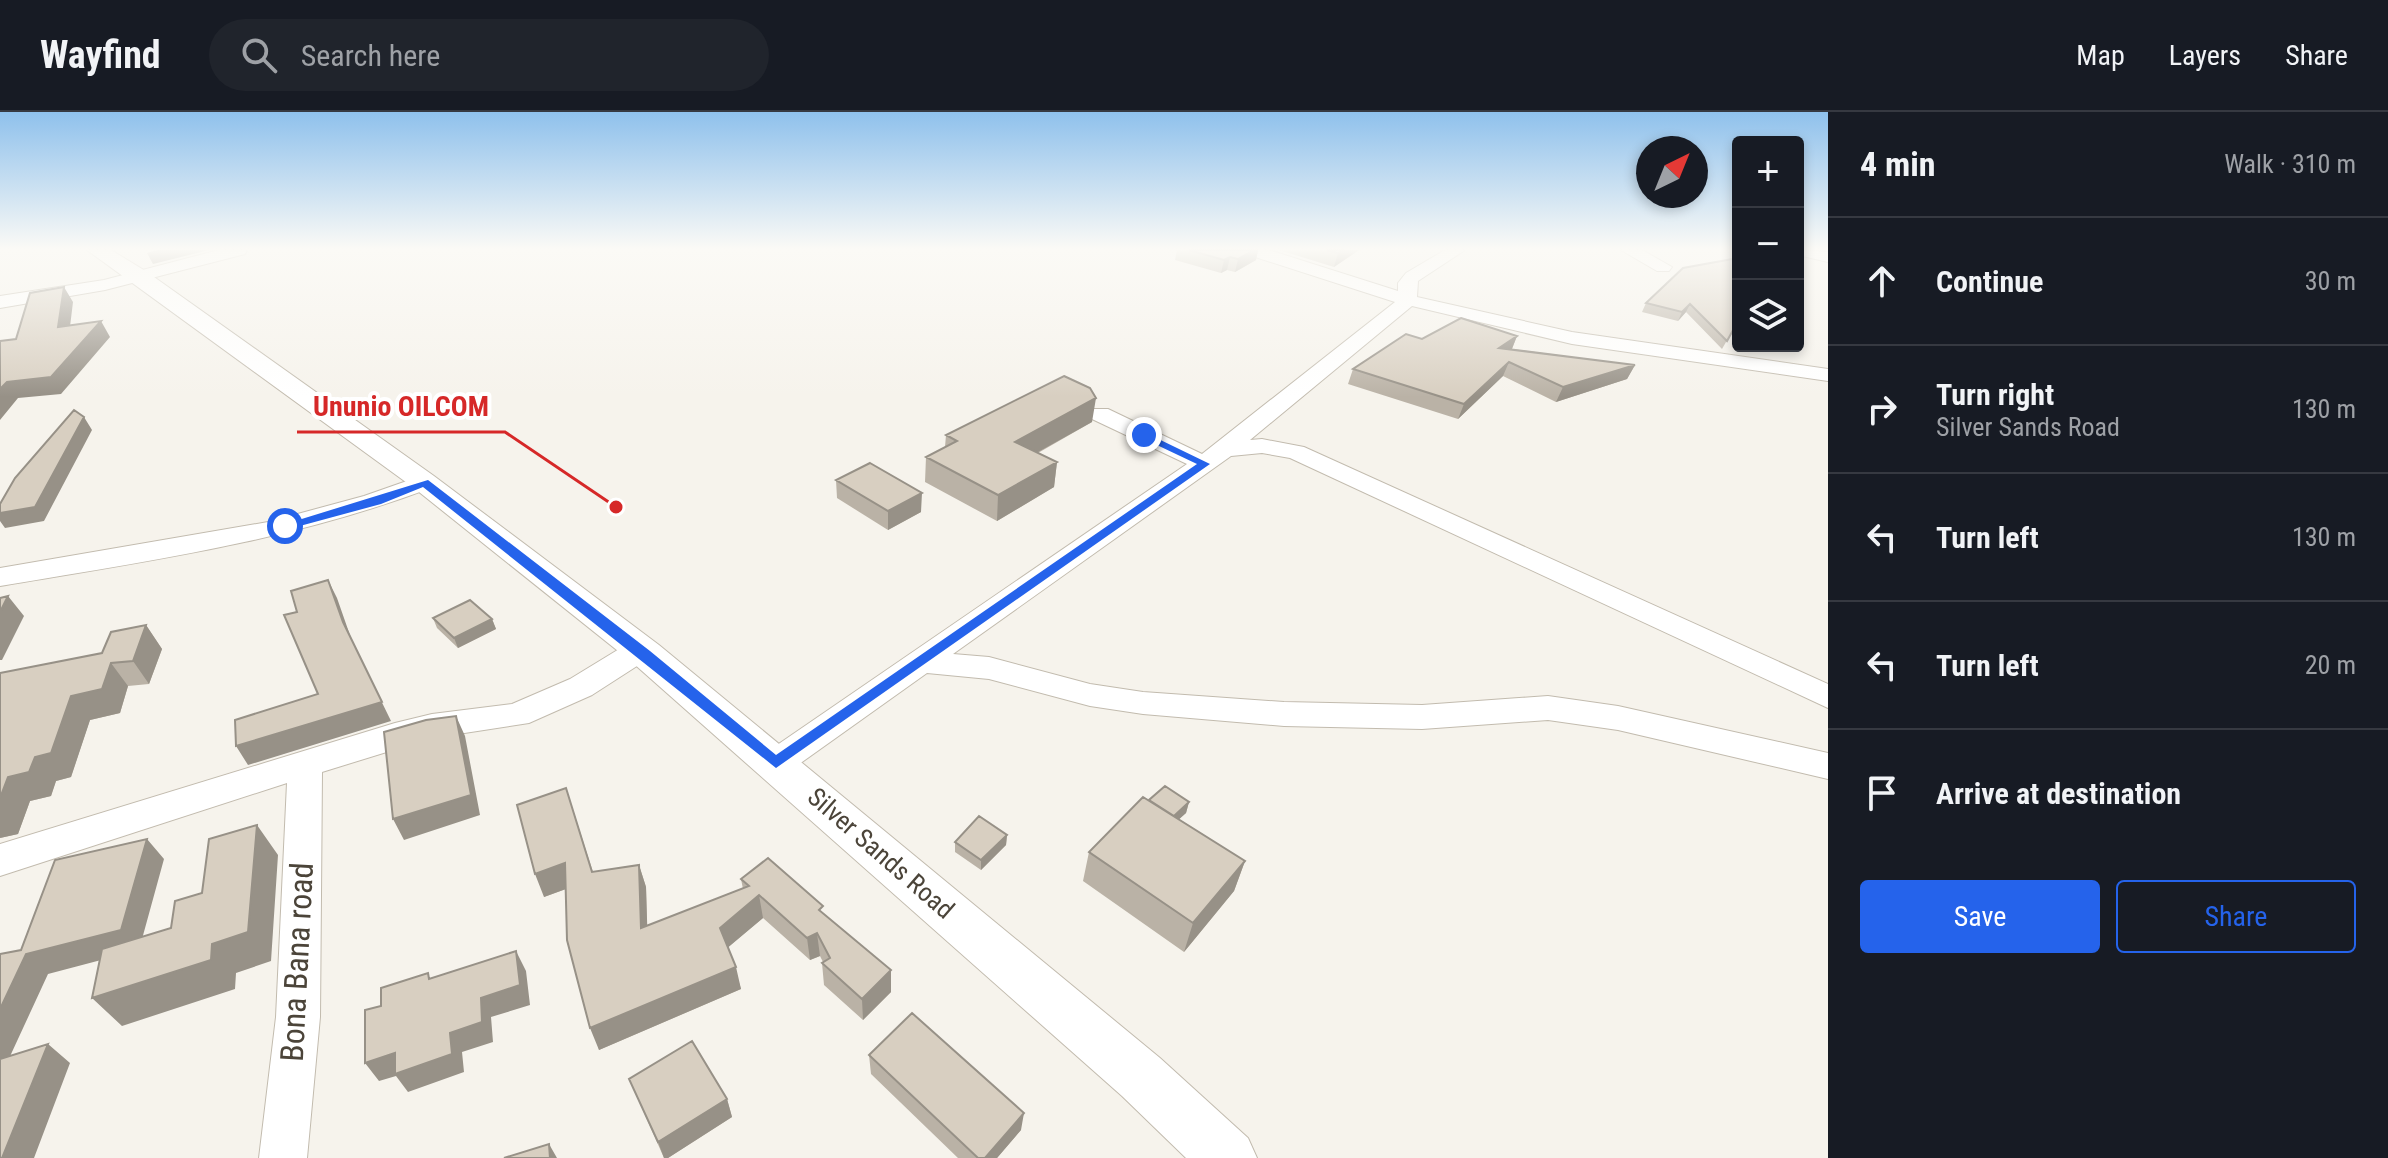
<!DOCTYPE html>
<html lang="en">
<head>
<meta charset="utf-8">
<style>
	:root { --surface:#171b24; --page:#20242c; --text:#f1f3f6; --muted:#9ea1a6; --line:#363941; --accent:#2563eb }
	body { margin:0; font-family:"Roboto Condensed",sans-serif; background:var(--page); color:var(--text) }
	.controls { position:absolute; right:24px; top:24px; display:grid; overflow:hidden; border-radius:8px; box-shadow:0 4px 12px #0003 }
	.controls button { width:72px; height:72px; display:grid; place-items:center; padding:0; border:0; border-bottom:2px solid var(--line); background:var(--surface); color:var(--text); font:40px sans-serif }
	.compass { position:absolute; left:1636px; top:24px; width:72px; height:72px; border-radius:50%; background:var(--surface); box-shadow:0 4px 12px #0003; rotate:43deg }
	.stop { position:absolute; width:24px; height:24px; margin:-18px; border:6px solid #2563eb; border-radius:50%; background:#fff }
	.stop.end { background:#2563eb; border-color:#fff; box-shadow:0 2px 8px #0008 }
	.list { margin:0; padding:0; list-style:none }
	h2 { display:flex; justify-content:space-between; align-items:center; height:104px; margin:0; padding:0 32px; font-size:34px }
	h2 small { font-size:26px; font-weight:400; color:var(--muted) }
	.list li { display:grid; grid-template-columns:52px 1fr auto; gap:24px; align-items:center; box-sizing:border-box; height:128px; padding:0 32px; border-top:2px solid var(--line) }
	.list b { display:block; font-size:30px; white-space:nowrap }
	.list p { margin:0; font-size:26px; white-space:nowrap; color:var(--muted) }
	.list em { font-size:26px; font-style:normal; color:var(--muted) }
	.actions { display:flex; gap:16px; padding:24px 32px }
	.actions a { flex:1; padding:18px 0; border:2px solid var(--accent); border-radius:8px; text-align:center; font-size:28px; color:var(--accent) }
	.actions .main { background:var(--accent); color:#fff }
	.icon { flex:none; width:44px; height:44px; fill:none; stroke:currentColor; stroke-width:2; stroke-linecap:round; stroke-linejoin:round }
	.map { position:relative; flex:none; width:1828px; height:1046px; overflow:hidden }
	header { display:flex; align-items:center; gap:48px; box-sizing:border-box; height:112px; padding:0 40px; background:var(--surface); border-bottom:2px solid var(--line) }
	header strong { font-size:38px }
	nav { display:flex; gap:44px; margin-inline-start:auto; font-size:28px }
	.search { width:560px; height:72px; background:var(--page); display:flex; align-items:center; gap:20px; box-sizing:border-box; padding:0 28px; border-radius:44px; color:var(--muted); font-size:30px }
	main { display:flex }
	aside { flex:1; background:var(--surface) }
	.map>svg:first-child { display:block }
</style>
</head>
<body>
<header>
<strong>Wayfind</strong>
<div class="search"><svg class="icon" aria-label="search" viewBox="0 0 24 24"><circle cx="10" cy="10" r="6"/><path d="M15 15l6 6"/></svg>Search here</div>
<nav><a>Map</a><a>Layers</a><a>Share</a></nav>
</header>
<main>
<div class="map">
<svg width="1828" height="1046" viewBox="0 0 1828 1046">
	<rect width="100%" height="100%" fill="#f6f3ec"/>
	<g fill="none" stroke-linecap="round" stroke-linejoin="round">
		<defs>
			<path id="minor" d="M219,138H247L245,142L105,178L0,196V184L104,168Z
				M1244,138H1269L1398,179V171L1406,161L1445,138H1465L1418,169L1417,185L1572,220L1828,257V269L1572,232L1412,194L1250,328L1262,327L1304,335L1828,572V596L1290,346L1262,341L1231,344L953,542L989,545L1090,572L1143,580L1284,590L1422,593L1548,584L1618,594L1828,641V667L1618,618L1548,608L1422,617L1284,614L1143,602L1090,594L989,567L927,561L788,660L776,664L764,660L759,651L764,642L1187,352L1092,307L1089,302L1092,297H1108L1202,342L1395,190L1246,142Z
				M1621,138H1642L1672,155L1669,159H1657Z
				M1798,138L1828,140V150L1798,143Z
				M424,363L433,365L436,370L433,375C293,429 147,449 0,474V456L268,410L364,384Z
				M640,528L651,531L655,538L651,545L592,583L529,611L432,626L322,660L320,905L307,1046H259L276,905L287,671L0,764V732L395,611L432,602L512,592L570,567L629,531Z"/>
			<path id="tertiary" d="M87,138H111L147,160L434,364L659,533L1160,946L1248,1026L1257,1046H1186L1122,984L633,551L414,376Z"/>
		</defs>
		<use href="#minor" stroke="#c2bbae" stroke-width="2"/>
		<use href="#tertiary" stroke="#c2bbae" stroke-width="2"/>
		<use href="#minor" fill="#fff" fill-rule="evenodd"/>
		<use href="#tertiary" fill="#fff" fill-rule="evenodd"/>
	</g>
	<path fill="#bab2a6" d="M1177,138H1258L1256,148L1235,160L1227,158L1221,161L1175,148Z
		M1279,138H1359L1334,155Z
		M1738,146V209L1722,237L1686,200L1678,209L1642,200L1646,191Z
		M1517,224L1512,237L1635,253L1627,267L1556,290L1503,264L1458,307L1348,272L1353,257L1422,227Z
		M1092,310L1038,341L1057,350L1054,375L997,409L925,370L926,345L945,335L946,323Z
		M836,368L921,400L888,418L837,386Z
		M433,506L492,507L496,517L458,536L437,516Z
		M146,513L162,537L149,572L128,574L120,601L90,608L71,665L56,669L51,684L30,689L18,722L0,726L102,541Z
		M566,676L593,760L639,753L646,775L647,814L743,777L741,767L823,801L891,858V880L863,908L824,873L822,851L823,850L820,844L810,848L763,806L728,835L741,877L599,938L566,777L544,785Z
		M1149,689L1189,690L1186,701L1179,707L1245,749L1234,779L1184,840L1083,769L1089,740Z
		M1007,723L1006,733L981,758L955,740V730Z
		M869,943L1021,1018L997,1046H958L871,962Z
		M629,967L727,987L732,1005L668,1046H664Z"/>
	<path fill="#979187" d="M157,138H209L153,152L147,141Z
		M1254,138H1258L1256,148L1235,160L1238,147Z
		M1343,138H1359L1334,155L1338,141Z
		M1230,145L1227,158L1221,161L1224,148Z
		M64,175L73,190L68,231L58,215Z
		M1690,192L1686,200L1678,209L1682,200Z
		M101,209L110,225L61,282L18,286L0,308V277L7,270Z
		M1517,224L1511,239L1499,236Z
		M1509,250L1503,264L1458,307L1464,292Z
		M1635,253L1627,267L1556,290L1563,275Z
		M1096,286L1092,310L1013,354L1015,330Z
		M84,305L92,318L44,409L5,416L0,409V401Z
		M1057,350L1054,375L997,409L998,383Z
		M922,381L921,400L888,418V399Z
		M328,468L337,486L352,529L391,609L248,653L236,634L382,590L343,510Z
		M8,484L24,504L2,548H0V500Z
		M492,507L496,517L458,536L454,526Z
		M146,513L162,537L149,572L133,549Z
		M111,551L128,574L120,601L90,608L71,665L56,669L51,684L30,689L18,722L0,726V686L8,665L35,645L71,584Z
		M456,604L465,624L480,703L404,728L393,707Z
		M1189,690L1186,701L1165,720L1168,710Z
		M257,713L278,743L271,849L236,861L235,877L122,914L92,886L212,832Z
		M1007,723L1006,733L981,758V748Z
		M147,727L164,747L139,838L48,862L0,966V897L26,842Z
		M1245,749L1234,779L1184,840L1193,811Z
		M565,751L574,774L544,785L535,762Z
		M639,753L646,775L648,839L641,816Z
		M759,783L763,806L725,838L720,816Z
		M817,821L820,844L810,848L807,826Z
		M516,839L526,859L530,893L491,905L493,930L462,940L464,960L408,980L396,964L379,969L365,951L450,921L481,886Z
		M736,855L741,877L599,938L590,916Z
		M891,858V880L863,908L862,887Z
		M48,932L70,951L34,1046H2Z
		M727,987L732,1005L668,1046H664L658,1030Z
		M1024,1001L1021,1018L997,1046H985Z
		M549,1032L557,1046H550Z"/>
	<path fill="#d8cfc1" stroke="#979187" stroke-width="2" d="M1189,138H1254L1238,147L1230,145L1224,148Z
		M1327,138H1343L1338,141Z
		M1738,146V209L1727,229L1690,192L1682,200L1646,191L1683,156Z
		M64,175L58,215L101,209L51,265L7,270L0,277V229L16,227L30,181Z
		M1461,206L1517,224L1499,236L1635,253L1563,275L1509,250L1464,292L1353,257L1406,222L1422,227Z
		M1064,264L1090,276L1096,286L1015,330L1057,350L998,383L926,345L957,329L946,323Z
		M74,298L84,305L35,395L0,401V392L15,366Z
		M870,351L922,381L888,399L836,368Z
		M328,468L343,510L382,590L236,634L235,608L318,582L284,503L297,500L291,479Z
		M8,484L0,500V486Z
		M470,488L492,507L454,526L433,506Z
		M146,513L133,549L111,551L102,577L71,584L51,641L35,645L29,660L8,665L0,686V561L102,541L111,520Z
		M456,604L471,683L393,707L384,620L426,608Z
		M1165,674L1189,690L1174,704L1149,688Z
		M566,676L592,760L639,753L641,816L749,774L741,767L768,746L823,794L819,798L891,858L862,887L822,851L830,846L817,821L807,826L759,783L720,816L736,855L590,916L567,828L565,751L535,762L517,693Z
		M1143,685L1245,749L1193,811L1089,740Z
		M979,704L1007,723L981,748L955,730Z
		M257,713L248,820L212,832L211,848L92,886L102,837L171,816L175,789L202,781L209,727Z
		M147,727L121,818L26,842L0,897V842L21,838L55,748Z
		M516,839L520,873L481,886L482,910L450,921L452,942L395,962V941L365,951V898L381,894V876L428,861L429,867Z
		M912,901L1024,1001L985,1046H978L869,943Z
		M692,929L727,987L658,1030L629,967Z
		M48,932L2,1046H0V947Z
		M549,1032L550,1046H504Z"/>
	<linearGradient id="sky" x2="0" y2="1"><stop stop-color="#8fc1ec"/><stop offset="0.48" stop-color="#fbfaf6"/><stop offset="1" stop-color="#fbfaf6" stop-opacity="0"/></linearGradient>
	<rect width="1828" height="285" fill="url(#sky)"/>
	<path fill="#2563eb" d="M1144,320L1210,352L776,656L423,375L381,392L285,418L279,414L428,368L650,539L776,643L1197,352L1140,325L1139,323Z"/>
	<g text-anchor="middle" dominant-baseline="central" stroke-width="8" stroke-linejoin="round" paint-order="stroke">
		<g font-size="26" fill="#4b4439" stroke="#fff">
			<text transform="translate(881 741) rotate(41)">Silver Sands Road</text>
		</g>
		<g font-size="32" fill="#4b4439" stroke="#fff">
			<text transform="translate(297 850) rotate(-87)">Bona Bana road</text>
		</g>
	</g>
	<path fill="none" stroke="#d62828" stroke-width="3" d="M616 395L505 320H297"/>
	<circle fill="#d62828" stroke="#fff" stroke-width="3" cx="616" cy="395" r="8"/>
	<g font-size="28" text-anchor="middle" font-weight="bold" fill="#d62828" stroke="#fff" stroke-width="8" stroke-linejoin="round" paint-order="stroke">
		<text x="401" y="304">Ununio OILCOM</text>
	</g>
</svg>
<div class="controls">
<button>+</button>
<button>−</button>
<button><svg class="icon" aria-label="layers" viewBox="0 0 24 24"><path d="M12 4l9 5-9 5-9-5zM3 14l9 5 9-5"/></svg></button>
</div>
<svg class="compass" viewBox="-18 -18 36 36"><path d="M0-13l5 13h-10z" fill="#e53935"/><path d="M0 13l5-13h-10z" fill="#9ea1a6"/></svg>
<div class="stop" style="left:285px;top:414px"></div>
<div class="stop end" style="left:1144px;top:323px"></div>
</div>
<aside>
<h2>4 min<small>Walk · 310 m</small></h2>
<ul class="list">
<li><svg class="icon" aria-label="ahead" viewBox="0 0 24 24"><path d="M12 20V5M6 11l6-6 6 6"/></svg><div><b>Continue</b></div><em>30 m</em></li>
<li><svg class="icon" aria-label="right" viewBox="0 0 24 24"><path d="M7 20v-9h11M14 6l5 5-5 5"/></svg><div><b>Turn right</b><p>Silver Sands Road</p></div><em>130 m</em></li>
<li><svg class="icon" aria-label="left" viewBox="0 0 24 24"><path d="M17 20v-9H6M10 6l-5 5 5 5"/></svg><div><b>Turn left</b></div><em>130 m</em></li>
<li><svg class="icon" aria-label="left" viewBox="0 0 24 24"><path d="M17 20v-9H6M10 6l-5 5 5 5"/></svg><div><b>Turn left</b></div><em>20 m</em></li>
<li><svg class="icon" aria-label="arrive" viewBox="0 0 24 24"><path d="M6 21V4h12l-3 4 3 4H6"/></svg><div><b>Arrive at destination</b></div></li>
</ul>
<div class="actions"><a class="main">Save</a><a>Share</a></div>
</aside>
</main>
</body>
</html>
